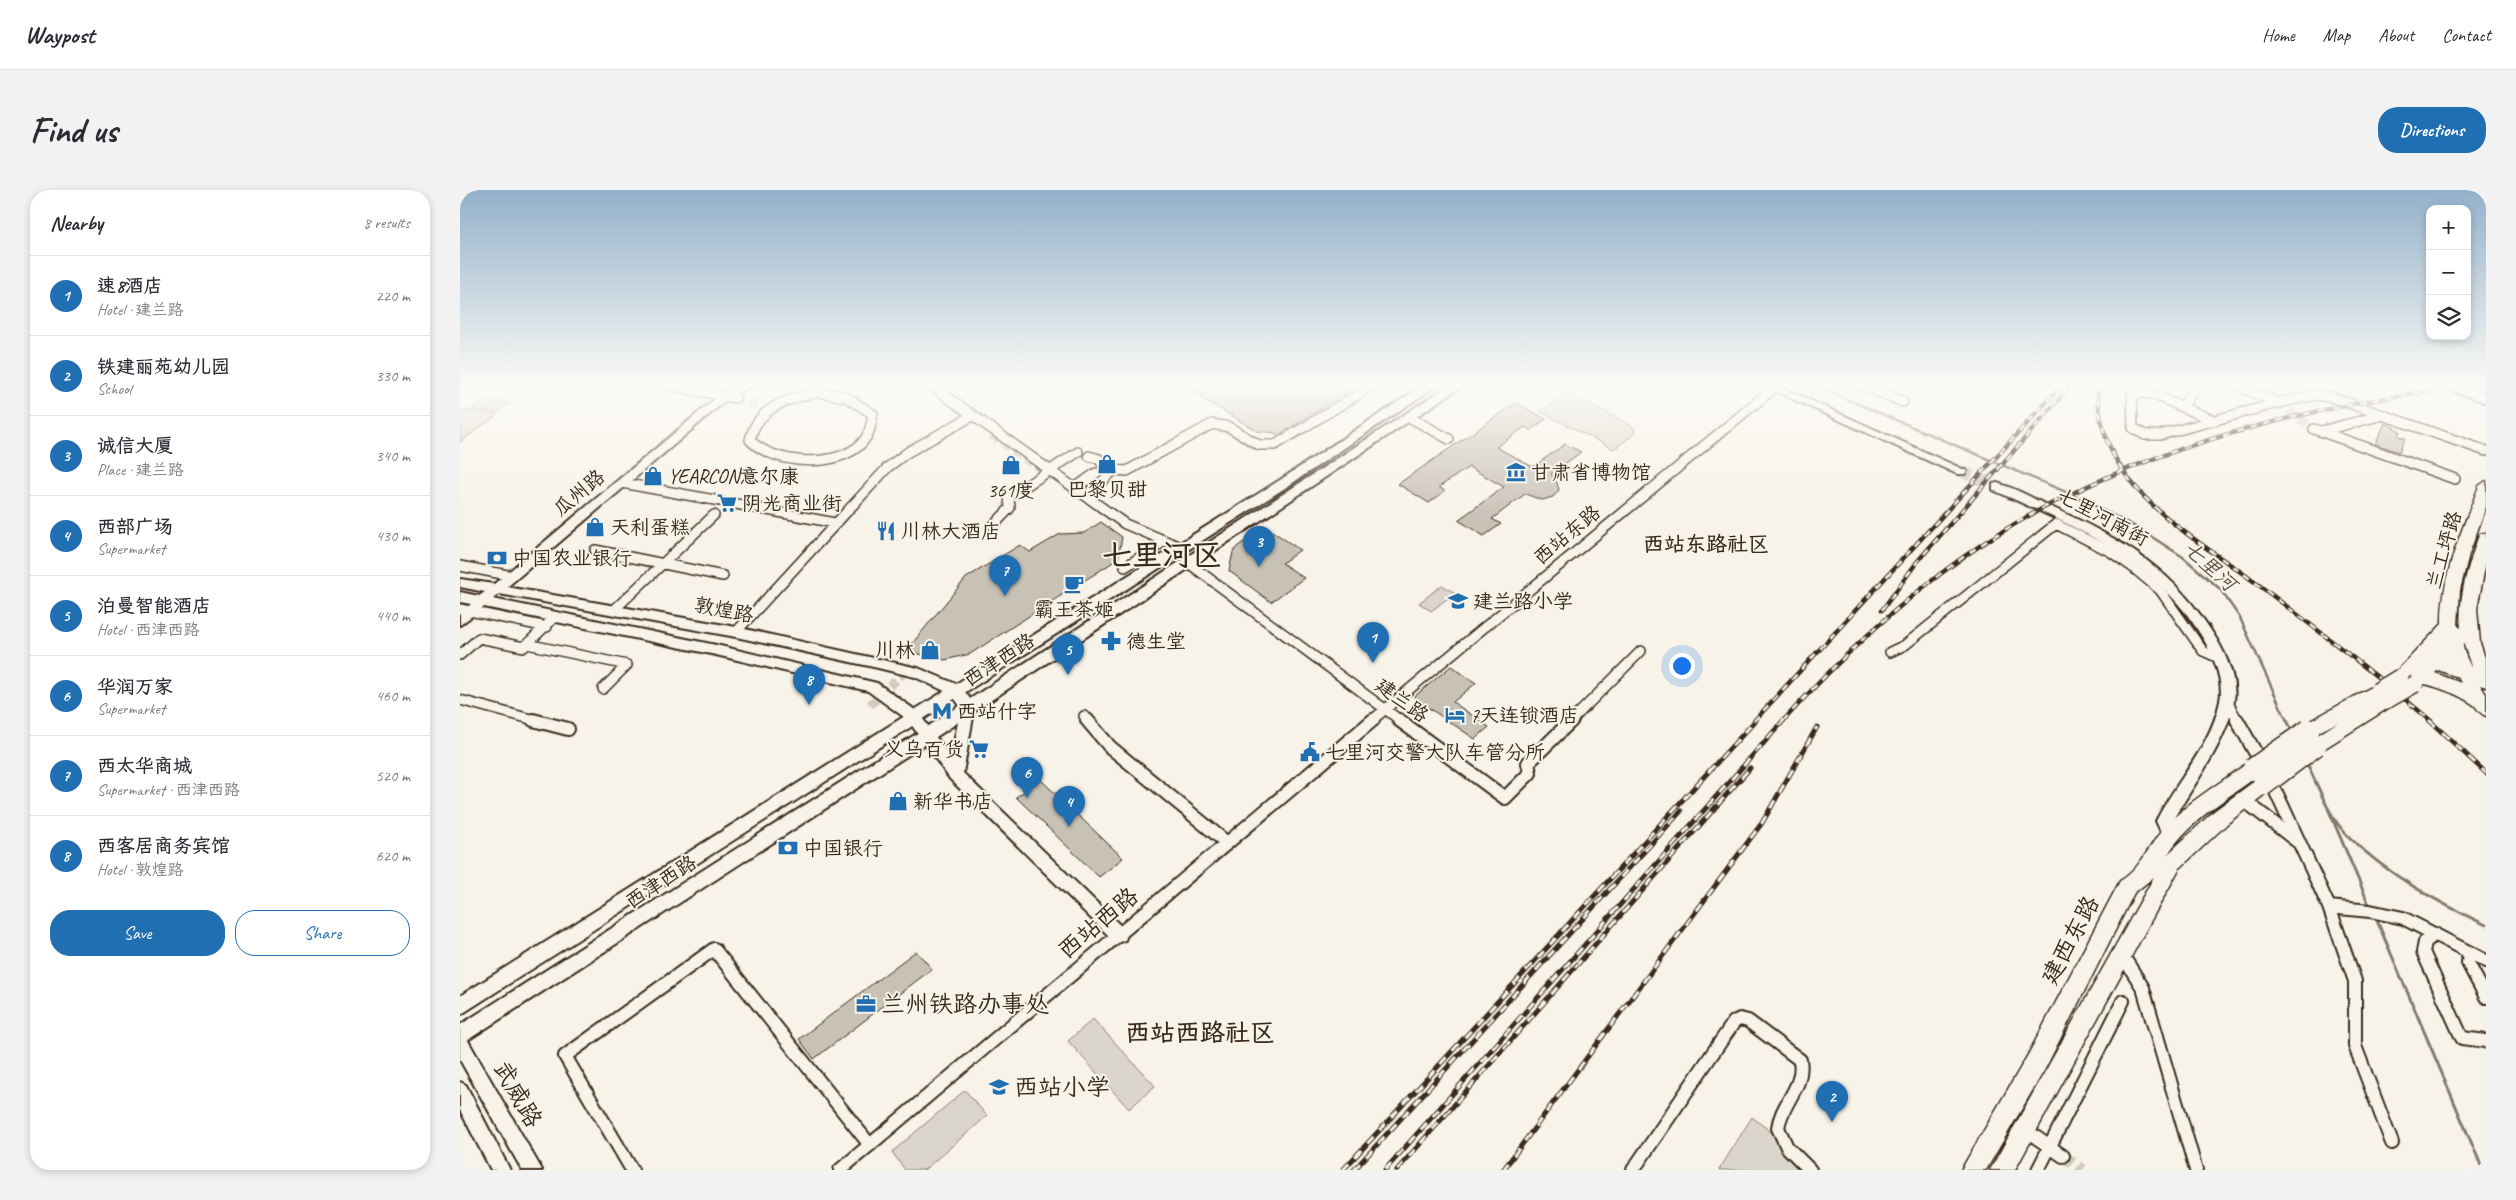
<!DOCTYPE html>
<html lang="en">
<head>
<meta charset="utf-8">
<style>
	:root { --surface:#fff; --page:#f2f2f3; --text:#2b2b33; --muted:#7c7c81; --line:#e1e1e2; --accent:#1f6fb2 }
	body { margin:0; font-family:Caveat,"LXGW WenKai TC",sans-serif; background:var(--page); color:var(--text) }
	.controls { position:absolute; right:15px; top:15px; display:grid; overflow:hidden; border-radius:10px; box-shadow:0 2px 8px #0003 }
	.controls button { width:45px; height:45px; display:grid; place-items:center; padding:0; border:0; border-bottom:1px solid var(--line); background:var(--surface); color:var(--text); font:25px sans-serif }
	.you { position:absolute; left:1221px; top:475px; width:18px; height:18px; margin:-12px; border:4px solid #fff; border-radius:50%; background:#1a73e8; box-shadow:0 0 0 8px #1a73e833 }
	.badge { display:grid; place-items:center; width:32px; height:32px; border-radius:50%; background:var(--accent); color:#fff; font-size:16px; font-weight:700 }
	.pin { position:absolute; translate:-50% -41px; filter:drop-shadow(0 1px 2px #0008) }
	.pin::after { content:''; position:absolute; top:26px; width:18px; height:15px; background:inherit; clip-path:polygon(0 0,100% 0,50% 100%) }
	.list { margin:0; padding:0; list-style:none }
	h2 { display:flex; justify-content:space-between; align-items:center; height:65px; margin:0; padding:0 20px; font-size:21px }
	h2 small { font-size:16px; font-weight:400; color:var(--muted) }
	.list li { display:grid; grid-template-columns:32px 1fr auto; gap:15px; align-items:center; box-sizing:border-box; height:80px; padding:0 20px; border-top:1px solid var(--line) }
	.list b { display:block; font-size:19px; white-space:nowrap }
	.list p { margin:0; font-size:16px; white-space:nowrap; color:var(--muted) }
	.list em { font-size:16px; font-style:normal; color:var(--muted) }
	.actions { display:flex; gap:10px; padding:15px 20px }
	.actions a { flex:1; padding:11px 0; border:1px solid var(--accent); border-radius:20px; text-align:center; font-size:18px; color:var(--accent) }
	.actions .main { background:var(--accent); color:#fff }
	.icon { flex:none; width:28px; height:28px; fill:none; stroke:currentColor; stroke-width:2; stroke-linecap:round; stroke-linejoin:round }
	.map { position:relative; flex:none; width:2026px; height:980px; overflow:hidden; border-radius:20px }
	header { display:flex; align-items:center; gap:30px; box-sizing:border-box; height:70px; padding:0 25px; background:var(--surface); border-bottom:1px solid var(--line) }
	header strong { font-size:24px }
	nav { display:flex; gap:28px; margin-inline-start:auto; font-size:18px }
	.intro { display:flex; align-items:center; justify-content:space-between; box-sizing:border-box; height:120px; padding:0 30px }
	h1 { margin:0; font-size:35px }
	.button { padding:12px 22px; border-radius:20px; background:var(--accent); color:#fff; font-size:18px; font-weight:700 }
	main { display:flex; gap:30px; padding:0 30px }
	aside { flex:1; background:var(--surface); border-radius:20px; box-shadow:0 2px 8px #0003 }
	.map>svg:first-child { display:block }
</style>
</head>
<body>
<header>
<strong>Waypost</strong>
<nav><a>Home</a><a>Map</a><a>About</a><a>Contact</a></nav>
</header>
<div class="intro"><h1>Find us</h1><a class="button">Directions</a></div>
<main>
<aside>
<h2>Nearby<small>8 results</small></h2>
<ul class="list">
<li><span class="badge">1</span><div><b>速8酒店</b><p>Hotel · 建兰路</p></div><em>220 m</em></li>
<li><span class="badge">2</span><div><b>铁建丽苑幼儿园</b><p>School</p></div><em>330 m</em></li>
<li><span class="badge">3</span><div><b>诚信大厦</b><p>Place · 建兰路</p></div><em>340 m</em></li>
<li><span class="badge">4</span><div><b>西部广场</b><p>Supermarket</p></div><em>430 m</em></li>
<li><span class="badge">5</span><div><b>泊曼智能酒店</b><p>Hotel · 西津西路</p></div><em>440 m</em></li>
<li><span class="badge">6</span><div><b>华润万家</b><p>Supermarket</p></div><em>460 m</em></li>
<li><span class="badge">7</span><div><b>西太华商城</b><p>Supermarket · 西津西路</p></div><em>520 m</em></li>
<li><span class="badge">8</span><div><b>西客居商务宾馆</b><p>Hotel · 敦煌路</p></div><em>620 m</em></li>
</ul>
<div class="actions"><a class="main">Save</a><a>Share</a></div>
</aside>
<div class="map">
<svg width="2026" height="980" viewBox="0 0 2026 980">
	<rect width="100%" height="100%" fill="#f7f3e8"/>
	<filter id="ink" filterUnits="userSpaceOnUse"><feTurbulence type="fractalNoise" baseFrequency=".02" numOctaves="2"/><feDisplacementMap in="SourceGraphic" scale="10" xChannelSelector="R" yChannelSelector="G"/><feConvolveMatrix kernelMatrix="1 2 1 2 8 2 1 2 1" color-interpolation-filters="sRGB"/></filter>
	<g filter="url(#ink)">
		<path fill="#dbd6cb" stroke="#8b8074" d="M1107,203L1171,235L1175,240L1174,244L1154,259L1081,222Z
			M26,209L50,213L37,223L12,219Z
			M7,220L37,225L0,252V225Z
			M982,395L995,403L971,421L959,413Z
			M633,829L695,896L669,919L608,851Z
			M505,900L527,926L464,980H445L432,962Z
			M1292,927L1350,973L1351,980H1259Z"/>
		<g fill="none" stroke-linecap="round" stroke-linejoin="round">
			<path stroke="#84786c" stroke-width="2.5" d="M1351,194L1613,305L1678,338L1723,367L1760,399L1780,428L1827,531"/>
			<path stroke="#84786c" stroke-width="3" d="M1827,530L1832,541
				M1846,571C1857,594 1869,627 1887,645C1926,684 1977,712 2026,735
				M1867,616L1910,717
				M1915,726L2023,980"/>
		</g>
		<path fill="#c8c1b6" stroke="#3b2a1e" d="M742,194H900L817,246L816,243L797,241L730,201Z
			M1056,213L1086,229L1071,240L1065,237L1036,257L1073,277L1105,254L1121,262L1091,284L1097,293L1099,300L1093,307L1082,310L1065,304L1032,329L1041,334L1024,346L998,330L1044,297L1009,277L979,297L985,301L969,313L938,294Z
			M1925,233L1940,241L1938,246L1945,248L1939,262L1915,254Z
			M641,332L662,347L658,369L510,464L485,470L446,461L506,388L560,355L570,362L600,344L624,343Z
			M806,337L840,360L822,373L844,388L811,412L769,381L773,362L778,356Z
			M991,476L1016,493L993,512L1029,537L1015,549L957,510L955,506Z
			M581,590L663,668L639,687L556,607Z
			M456,761L472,779L354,869L339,849Z"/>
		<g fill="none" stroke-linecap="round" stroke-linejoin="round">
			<path stroke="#d1cbc0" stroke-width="9" stroke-dasharray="9 4.5" stroke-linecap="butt" d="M275,208L298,215
				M1818,213L1854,239
				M531,245L592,287
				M260,311L276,314
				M410,515L452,475"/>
			<path stroke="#d1cbc0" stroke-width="12" stroke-dasharray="12 6" stroke-linecap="butt" d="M1603,966L1623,980"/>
			<path stroke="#d1cbc0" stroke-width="12" stroke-dasharray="12 6" stroke-linecap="butt" d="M1501,281L1537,297"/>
			<defs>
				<path id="street-far1" d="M204,194L275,208
					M469,194L665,334L720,357
					M1399,194L1443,212
					M1738,194L1722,217L1690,203L1672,204L1673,238L1685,245H1700L1818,213
					M1773,194L1818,213L1856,205L1871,207L2026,261
					M1986,194L2026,208
					M357,202L386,207L413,224C411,235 410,244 402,253C377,279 314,275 290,250C297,217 328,209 357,202Z
					M1722,217L1755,231
					M949,227L989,249
					M1854,239L1995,289
					M1861,241L1923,225
					M629,266L639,269L641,272
					M654,280L667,281L752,234L769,237L799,255H815L915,194
					M162,293L260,311
					M615,298L636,283
					M627,306L654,280L651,274
					M276,314L375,333
					M533,336L550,318L549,307L618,262
					M135,360L263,386
					M727,372L941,531
					M0,376L53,386
					M665,377L705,351
					M0,419L87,437
					M155,419L254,325
					M276,442L428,277L448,262L512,226
					M67,454L167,475L143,499
					M1430,462L1445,455L1596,334L1651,362L1671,376L1700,400L1743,461L1761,469
					M0,465L19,448L64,457L95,427
					M0,510L78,531
					M1767,511L1778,531
					M624,526L628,531
					M911,531L1314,198
					M1111,531L1181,461"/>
				<path id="street" d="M73,530L108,539
					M627,530L650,557L767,653
					M939,530L1045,608L1070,583L1068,573L1112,530
					M1777,530L1803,576
					M1810,589L1869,717L1895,791V856L1932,953
					M1785,611L1838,652
					M1869,717L1910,721L1943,728L2026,771
					M1975,744L1965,752L1963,762L2002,848L2026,851
					M2009,762L2008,773L2026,807
					M1661,763L1683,798L1736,980
					M1564,939L1603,966
					M172,980L105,866L254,759L410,955
					M380,980L913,530
					M1173,980L1274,832L1280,829L1288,831L1340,870C1345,897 1321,913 1318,938L1327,957L1350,980
					M1578,980L1663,811"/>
				<path id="secondary" d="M281,194H295L270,207L47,397L276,437L458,478L501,496L515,516L503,583L665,740L667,745L665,750L659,752L653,750L490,589L448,530L408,501L256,465L24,417L0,435V423L11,414L0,412V402L19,406L25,402L0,397V389L34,394L262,203ZM39,404L276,447L418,478L455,487L491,504L501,517L491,568L458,522L417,493L256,455L33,409Z
					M1300,194H1314L1507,281L1505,284H1497Z
					M1537,293C1555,298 1572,308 1589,316C1662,349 1715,379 1757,450C1767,467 1777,490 1774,511C1767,551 1733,596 1712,631L1718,646L1715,651L1710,653L1705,651L1696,631C1716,591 1751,556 1760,511C1764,491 1754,468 1744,450C1697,369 1615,337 1533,300V294Z
					M0,844L6,847L82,980H62L0,870Z
					M0,892L6,895L50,980H31L0,920Z"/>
				<path id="primary" d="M965,194H979L828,296L0,825V806L820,290Z
					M991,194H1005L473,549L0,855V835L461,541Z"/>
				<path id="highway" d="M2026,291V317L2009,364L2000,400L1998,436L2001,438C1998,407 2008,377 2018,348L2020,344L2026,343V372L2017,419L2020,453L2026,471V497L2020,495L2026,504V526C2018,523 2018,517 2011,513C1997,504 1981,498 1965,494L1955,501L1949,499L1946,494L1954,483C1948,490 1944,495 1934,492L1931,487L1982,434C1981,385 2002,341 2019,296ZM2003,452L2012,479C2008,471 2002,460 2003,452ZM1978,480L1998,487L2001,493L1975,483Z
					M1917,494L1923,496L1926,501L1924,504L1933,505L1936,510L1933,515L1862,560L1856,562L1850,560L1847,555L1850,550L1878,532L1849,547L1843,545L1840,540L1843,535Z
					M1793,571L1800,574L1802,579L1800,584C1768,608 1730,630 1708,664L1754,621L1796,590L1803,587L1810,590L1812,595L1810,600L1768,633L1719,679L1555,980H1530L1694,687L1674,703L1585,879L1526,980H1501L1569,863L1660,691C1682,678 1688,656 1704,638C1727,612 1759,594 1786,574Z"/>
			</defs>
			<use href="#street-far1" stroke="#3b2a1e" stroke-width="12"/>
			<use href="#street" stroke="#3b2a1e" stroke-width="16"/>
			<use href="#secondary" stroke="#3b2a1e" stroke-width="4"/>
			<use href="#primary" stroke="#3b2a1e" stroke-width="4"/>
			<use href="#highway" stroke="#3b2a1e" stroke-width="3"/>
			<use href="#street-far1" stroke="#f7f3e8" stroke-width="9"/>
			<use href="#street" stroke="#f7f3e8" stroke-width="12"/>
			<use href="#secondary" fill="#f7f3e8" fill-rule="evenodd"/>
			<use href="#primary" fill="#f7f3e8" fill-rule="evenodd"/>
			<use href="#highway" fill="#f7f3e8" fill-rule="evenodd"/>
			<defs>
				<path id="rail-far1" d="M1638,194C1633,297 1733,345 1804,399C1860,442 1917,485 1971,531
					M1422,420L1457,372L1612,194
					M1294,531L1603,194
					M1323,531C1377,471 1436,415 1502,368C1651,262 1840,217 2018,194"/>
				<path id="rail" d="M1969,530L2026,583
					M883,980L1296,530
					M894,980L1221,621
					M925,980L1324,530
					M937,980L1290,578
					M1043,980L1302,633L1357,537"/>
			</defs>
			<use href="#rail-far1" stroke="#3b2a1e" stroke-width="4.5"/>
			<use href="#rail" stroke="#3b2a1e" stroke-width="5"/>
			<use href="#rail-far1" stroke="#f7f3e8" stroke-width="2.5" stroke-dasharray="7" stroke-linecap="butt"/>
			<use href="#rail" stroke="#f7f3e8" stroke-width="3" stroke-dasharray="9" stroke-linecap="butt"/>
			<defs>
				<path id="highway-bridge-far1" d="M1917,501L1940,487
					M1927,510L1955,494"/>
				<path id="highway-bridge" d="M1793,579L1849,540
					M1803,595L1856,555"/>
			</defs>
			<use href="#highway-bridge-far1" stroke="#3b2a1e" stroke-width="19" stroke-linecap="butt"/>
			<use href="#highway-bridge" stroke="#3b2a1e" stroke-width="24" stroke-linecap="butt"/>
			<use href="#highway-bridge-far1" stroke="#f7f3e8" stroke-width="16"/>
			<use href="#highway-bridge" stroke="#f7f3e8" stroke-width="21"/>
		</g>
	</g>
	<linearGradient id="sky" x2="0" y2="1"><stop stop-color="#93b1cb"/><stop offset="0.59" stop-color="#fbfaf5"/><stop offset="1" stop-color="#fbfaf5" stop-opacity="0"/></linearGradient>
	<rect width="2026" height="331" fill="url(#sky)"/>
	<defs>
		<symbol id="shop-bare" viewBox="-9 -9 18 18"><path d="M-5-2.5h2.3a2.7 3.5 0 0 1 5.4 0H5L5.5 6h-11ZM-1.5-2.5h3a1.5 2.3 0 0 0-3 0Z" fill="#1f6fb2" stroke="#f7f3e8" stroke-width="2.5" paint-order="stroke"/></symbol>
		<symbol id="museum-bare" viewBox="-9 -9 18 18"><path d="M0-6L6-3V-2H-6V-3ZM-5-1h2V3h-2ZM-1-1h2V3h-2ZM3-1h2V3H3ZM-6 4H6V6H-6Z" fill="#1f6fb2" stroke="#f7f3e8" stroke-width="2.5" paint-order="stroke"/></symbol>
		<symbol id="supermarket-bare" viewBox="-9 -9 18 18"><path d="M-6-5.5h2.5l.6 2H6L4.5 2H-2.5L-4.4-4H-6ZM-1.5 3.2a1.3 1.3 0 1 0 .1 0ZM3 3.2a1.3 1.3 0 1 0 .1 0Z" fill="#1f6fb2" stroke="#f7f3e8" stroke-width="2.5" paint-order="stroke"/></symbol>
		<symbol id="restaurant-bare" viewBox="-9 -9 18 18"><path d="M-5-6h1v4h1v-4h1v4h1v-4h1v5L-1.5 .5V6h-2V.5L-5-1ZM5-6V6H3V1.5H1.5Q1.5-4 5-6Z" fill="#1f6fb2" stroke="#f7f3e8" stroke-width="2.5" paint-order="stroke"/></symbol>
		<symbol id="bank-bare" viewBox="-9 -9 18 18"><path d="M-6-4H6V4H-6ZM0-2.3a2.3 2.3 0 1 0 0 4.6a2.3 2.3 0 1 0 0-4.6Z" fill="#1f6fb2" stroke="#f7f3e8" stroke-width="2.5" paint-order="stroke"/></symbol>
		<symbol id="cafe-bare" viewBox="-9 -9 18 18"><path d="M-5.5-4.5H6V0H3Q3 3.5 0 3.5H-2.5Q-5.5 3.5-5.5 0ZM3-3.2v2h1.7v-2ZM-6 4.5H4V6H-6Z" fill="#1f6fb2" stroke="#f7f3e8" stroke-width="2.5" paint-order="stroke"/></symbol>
		<symbol id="school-bare" viewBox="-9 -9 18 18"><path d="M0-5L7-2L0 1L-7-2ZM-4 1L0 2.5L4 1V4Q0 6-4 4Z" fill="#1f6fb2" stroke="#f7f3e8" stroke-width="2.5" paint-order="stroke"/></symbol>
		<symbol id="pharmacy-bare" viewBox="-9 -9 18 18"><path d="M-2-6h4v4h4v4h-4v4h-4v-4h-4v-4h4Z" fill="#1f6fb2" stroke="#f7f3e8" stroke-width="2.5" paint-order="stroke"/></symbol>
		<symbol id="metro-bare" viewBox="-9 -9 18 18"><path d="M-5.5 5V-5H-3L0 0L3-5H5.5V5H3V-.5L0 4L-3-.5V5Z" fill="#1f6fb2" stroke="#f7f3e8" stroke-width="2.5" paint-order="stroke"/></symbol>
		<symbol id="hotel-bare" viewBox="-9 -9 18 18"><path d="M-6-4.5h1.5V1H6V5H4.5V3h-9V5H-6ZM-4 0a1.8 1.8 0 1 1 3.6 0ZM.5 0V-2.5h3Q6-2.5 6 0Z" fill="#1f6fb2" stroke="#f7f3e8" stroke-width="2.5" paint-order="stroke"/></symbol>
		<symbol id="civic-bare" viewBox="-9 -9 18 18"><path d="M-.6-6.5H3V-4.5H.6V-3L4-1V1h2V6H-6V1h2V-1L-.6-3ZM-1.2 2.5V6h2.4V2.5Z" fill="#1f6fb2" stroke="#f7f3e8" stroke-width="2.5" paint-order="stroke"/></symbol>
		<symbol id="office-bare" viewBox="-9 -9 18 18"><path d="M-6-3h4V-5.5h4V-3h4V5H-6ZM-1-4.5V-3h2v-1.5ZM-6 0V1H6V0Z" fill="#1f6fb2" stroke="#f7f3e8" stroke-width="2.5" paint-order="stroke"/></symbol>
	</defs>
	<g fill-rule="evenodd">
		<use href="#shop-bare" x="633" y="260" width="28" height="28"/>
		<use href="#shop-bare" x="537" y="261" width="28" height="28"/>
		<use href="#museum-bare" x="1042" y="268" width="28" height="28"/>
		<use href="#shop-bare" x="179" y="272" width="28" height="28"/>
		<use href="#supermarket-bare" x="253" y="299" width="28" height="28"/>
		<use href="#shop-bare" x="121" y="323" width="28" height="28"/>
		<use href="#restaurant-bare" x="412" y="327" width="28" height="28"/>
		<use href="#bank-bare" x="23" y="354" width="28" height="28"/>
		<use href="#cafe-bare" x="600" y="380" width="28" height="28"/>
		<use href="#school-bare" x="984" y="397" width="28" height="28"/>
		<use href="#pharmacy-bare" x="637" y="437" width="28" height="28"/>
		<use href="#shop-bare" x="456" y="446" width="28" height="28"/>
		<use href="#metro-bare" x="468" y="507" width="28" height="28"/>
		<use href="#hotel-bare" x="981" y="511" width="28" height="28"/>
		<use href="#supermarket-bare" x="505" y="545" width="28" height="28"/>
		<use href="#civic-bare" x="836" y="548" width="28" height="28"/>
		<use href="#shop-bare" x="424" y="597" width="28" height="28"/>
		<use href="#bank-bare" x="314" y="644" width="28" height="28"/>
		<use href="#office-bare" x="392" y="800" width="28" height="28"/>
		<use href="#school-bare" x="525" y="883" width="28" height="28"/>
	</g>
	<g text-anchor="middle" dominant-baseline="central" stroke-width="4" stroke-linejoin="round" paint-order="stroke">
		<g font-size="20" fill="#3b2a1e" stroke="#f7f3e8" text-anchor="start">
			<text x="1071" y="282">甘肃省博物馆</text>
			<text x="208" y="286">YEARCON意尔康</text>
			<text x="647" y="299" text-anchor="middle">巴黎贝甜</text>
			<text x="551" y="300" text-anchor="middle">361度</text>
			<text x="282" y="313">阴光商业街</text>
			<text x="150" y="337">天利蛋糕</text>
			<text x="441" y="341">川林大酒店</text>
			<text x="52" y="368">中国农业银行</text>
			<text x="1013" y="411">建兰路小学</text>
			<text x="614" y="419" text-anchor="middle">霸王茶姬</text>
			<text x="666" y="451">德生堂</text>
			<text x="455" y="460" text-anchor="end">川林</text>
			<text x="497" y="521">西站什字</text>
			<text x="1010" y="525">7天连锁酒店</text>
			<text x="504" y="559" text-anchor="end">义乌百货</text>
			<text x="865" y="562">七里河交警大队车管分所</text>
			<text x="453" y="611">新华书店</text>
			<text x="343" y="658">中国银行</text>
		</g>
		<g font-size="20" fill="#3b2a1e" stroke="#f7f3e8">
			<text transform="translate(119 303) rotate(-40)">瓜州路</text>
			<text transform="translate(1643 327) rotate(28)">七里河南街</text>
			<text transform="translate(1107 345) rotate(-40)">西站东路</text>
			<text transform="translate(1984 360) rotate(-74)">兰工坪路</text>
			<text transform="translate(264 420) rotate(11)">敦煌路</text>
			<text transform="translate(539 470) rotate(-33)">西津西路</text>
			<text transform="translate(942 510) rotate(36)">建兰路</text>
			<text transform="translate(201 692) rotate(-33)">西津西路</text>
		</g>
		<g font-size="21" font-weight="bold" fill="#3b2a1e" stroke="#f7f3e8">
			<text x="1246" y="354">西站东路社区</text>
		</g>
		<g font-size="21" font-style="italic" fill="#5f5145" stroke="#f7f3e8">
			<text transform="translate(1750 376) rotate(42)">七里河</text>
		</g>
		<g font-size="24" fill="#3b2a1e" stroke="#f7f3e8">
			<text transform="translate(638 733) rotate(-40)">西站西路</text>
			<text transform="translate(1610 750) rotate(-62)">建西东路</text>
			<text transform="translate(58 904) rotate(60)">武威路</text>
		</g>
		<g font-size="24" fill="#3b2a1e" stroke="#f7f3e8" text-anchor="start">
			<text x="421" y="814">兰州铁路办事处</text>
			<text x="554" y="897">西站小学</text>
		</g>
		<g font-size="25" font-weight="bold" fill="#3b2a1e" stroke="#f7f3e8">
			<text x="740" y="843">西站西路社区</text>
		</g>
		<g font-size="30" font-weight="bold" fill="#3b2a1e" stroke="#f7f3e8">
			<text x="702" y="365">七里河区</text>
		</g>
	</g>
</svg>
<div class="controls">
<button>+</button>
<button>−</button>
<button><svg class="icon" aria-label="layers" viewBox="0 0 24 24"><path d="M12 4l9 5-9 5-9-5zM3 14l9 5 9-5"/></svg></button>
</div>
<div class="you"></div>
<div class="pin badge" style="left:913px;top:473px">1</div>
<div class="pin badge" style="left:1372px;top:932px">2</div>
<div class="pin badge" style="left:799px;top:377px">3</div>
<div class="pin badge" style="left:609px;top:637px">4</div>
<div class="pin badge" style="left:608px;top:485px">5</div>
<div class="pin badge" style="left:567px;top:608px">6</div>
<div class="pin badge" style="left:545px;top:406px">7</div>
<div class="pin badge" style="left:349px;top:515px">8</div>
</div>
</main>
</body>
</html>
